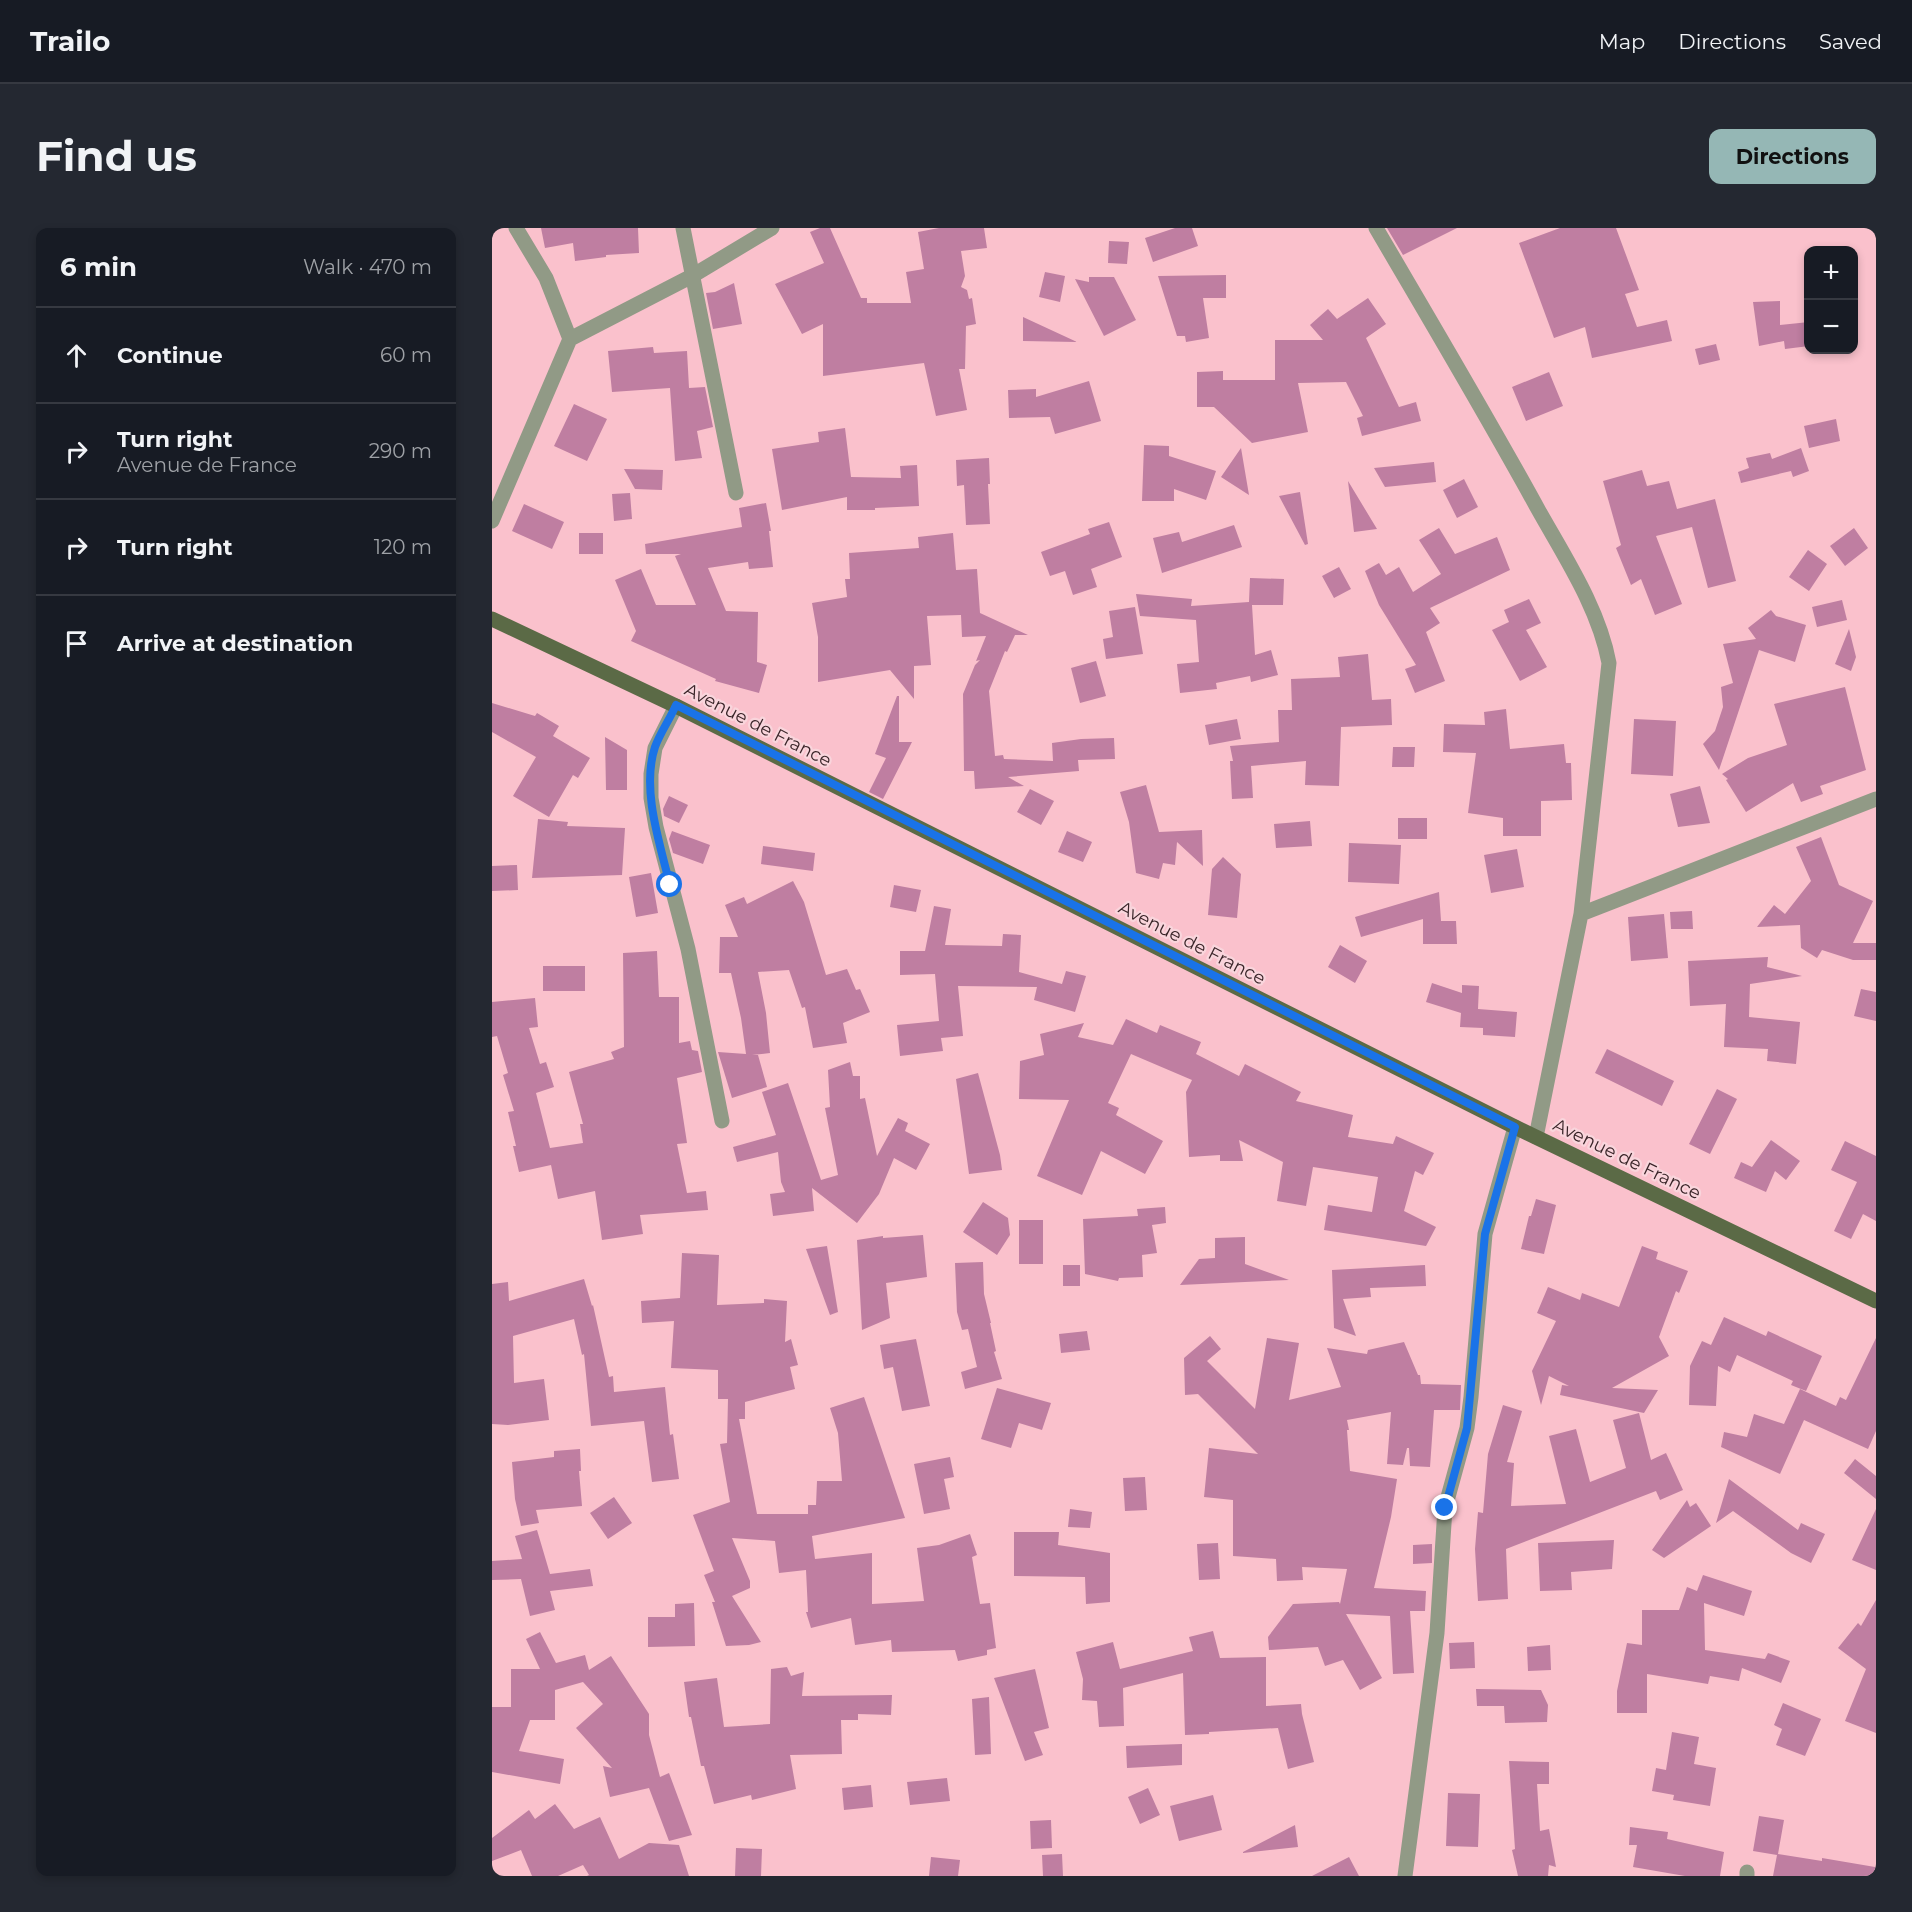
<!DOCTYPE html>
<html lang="en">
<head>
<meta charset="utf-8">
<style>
	:root { --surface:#171b24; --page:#242831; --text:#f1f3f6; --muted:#9ea1a6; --line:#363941; --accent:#95b7b5 }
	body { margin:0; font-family:Montserrat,sans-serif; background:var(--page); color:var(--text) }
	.controls { position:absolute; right:18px; top:18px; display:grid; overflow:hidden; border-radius:12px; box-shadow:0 3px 9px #0003 }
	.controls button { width:54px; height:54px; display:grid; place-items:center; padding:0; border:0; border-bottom:2px solid var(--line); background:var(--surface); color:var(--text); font:30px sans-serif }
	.stop { position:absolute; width:18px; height:18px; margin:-14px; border:4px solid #1a73e8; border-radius:50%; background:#fff }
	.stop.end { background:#1a73e8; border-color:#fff; box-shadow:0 2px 6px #0008 }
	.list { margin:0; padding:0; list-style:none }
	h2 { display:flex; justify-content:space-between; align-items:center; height:78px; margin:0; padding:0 24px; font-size:26px }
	h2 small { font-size:20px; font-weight:400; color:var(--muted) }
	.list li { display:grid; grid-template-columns:39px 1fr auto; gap:18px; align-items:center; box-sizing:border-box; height:96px; padding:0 24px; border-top:2px solid var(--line) }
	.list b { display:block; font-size:22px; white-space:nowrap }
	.list p { margin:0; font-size:20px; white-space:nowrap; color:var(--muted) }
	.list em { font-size:20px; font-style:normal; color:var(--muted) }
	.icon { flex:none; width:33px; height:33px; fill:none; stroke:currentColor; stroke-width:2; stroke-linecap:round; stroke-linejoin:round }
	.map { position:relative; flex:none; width:1384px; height:1648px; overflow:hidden; border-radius:12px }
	header { display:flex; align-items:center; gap:36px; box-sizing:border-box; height:84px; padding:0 30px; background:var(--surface); border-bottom:2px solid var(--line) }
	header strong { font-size:28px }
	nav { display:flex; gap:33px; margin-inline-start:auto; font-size:21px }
	.intro { display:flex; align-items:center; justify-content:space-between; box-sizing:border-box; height:144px; padding:0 36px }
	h1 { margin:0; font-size:42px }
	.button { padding:15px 27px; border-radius:12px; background:var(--accent); color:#111; font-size:21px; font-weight:700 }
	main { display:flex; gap:36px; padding:0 36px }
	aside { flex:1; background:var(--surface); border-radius:12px; box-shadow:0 3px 9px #0003 }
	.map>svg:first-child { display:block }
</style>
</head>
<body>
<header>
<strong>Trailo</strong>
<nav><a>Map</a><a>Directions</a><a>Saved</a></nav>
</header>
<div class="intro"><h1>Find us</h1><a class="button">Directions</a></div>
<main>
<aside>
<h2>6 min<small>Walk · 470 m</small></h2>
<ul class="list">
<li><svg class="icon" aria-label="ahead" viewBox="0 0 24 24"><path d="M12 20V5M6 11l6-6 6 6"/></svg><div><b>Continue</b></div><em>60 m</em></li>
<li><svg class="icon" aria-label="right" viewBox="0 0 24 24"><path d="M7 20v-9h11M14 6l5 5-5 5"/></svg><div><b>Turn right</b><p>Avenue de France</p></div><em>290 m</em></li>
<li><svg class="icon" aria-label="right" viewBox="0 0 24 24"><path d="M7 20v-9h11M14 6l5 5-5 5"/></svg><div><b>Turn right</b></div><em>120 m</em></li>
<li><svg class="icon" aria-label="arrive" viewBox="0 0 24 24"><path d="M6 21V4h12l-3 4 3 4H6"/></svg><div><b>Arrive at destination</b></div></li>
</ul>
</aside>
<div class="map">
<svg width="1384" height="1648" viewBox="0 0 1384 1648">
	<rect width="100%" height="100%" fill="#fac1cc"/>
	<path fill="#bf7ea1" d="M49,0H146L147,25L114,27V29L83,33L81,15L53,20Z
		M328,0H338L369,70H375V75H419L414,44L432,41L426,4L447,0H492L495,20L469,23L473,48L469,59L475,62L477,71L480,70L484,96L474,98L473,141H467L475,182L444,188L432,135L331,148V96L310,106L283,56L332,35L318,4Z
		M683,0H700L706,18L661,34L653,10Z
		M895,0H965L911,27Z
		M1068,0H1124L1147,62L1133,66L1145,99L1175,92L1180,113L1100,130L1093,99L1062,110L1027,15Z
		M617,13L637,14L635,36L616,35Z
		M553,44L573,48L568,74L547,69Z
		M734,47V70H711L717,110L694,114L693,108H685L666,48Z
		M597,49H622L644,92L612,108L583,51L597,54Z
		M242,55L250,96L221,101L214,65L223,64Z
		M876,70L894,96L874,110L907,179L924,174L929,193L870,208L865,190L871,188L854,154L806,155L816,204L760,215L722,179H705V144L731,143V152H783V112H831L818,97L836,81L845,91Z
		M1288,73V97L1317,94V118L1293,121L1292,113L1267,118L1261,74Z
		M531,89L585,114L531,113Z
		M1224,116L1228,132L1207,137L1203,121Z
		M161,119L162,125L195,123L197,160L213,159L221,199L205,203L210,230L183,233L178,160L120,164L116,123Z
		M1057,144L1071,178L1034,193L1020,159Z
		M597,153L609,193L563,206L558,189L517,190L516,162L544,161V169Z
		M82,176L115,191L95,233L62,218Z
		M1344,191L1348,213L1317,220L1312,198Z
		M353,200L359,249L409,250L408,238L425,237L427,278L383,280V282H355V269L290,282L280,221L327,214L326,204Z
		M652,217L677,218V228L724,243L714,272L682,261V273H650Z
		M749,220L757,267L729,249Z
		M1309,220L1317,243L1301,249L1299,243L1249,255L1246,244L1257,240L1254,230L1278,225L1280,231Z
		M497,230L498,256H496L498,296L474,297L472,257L465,258L464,232Z
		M942,234L944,254L893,259L882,240Z
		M132,241L171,242L170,262L143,261Z
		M1150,242L1155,258L1177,253L1185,281L1223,271L1244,353L1216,360L1200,299L1164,308L1190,376L1163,387L1149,351L1139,357L1124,320L1129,317L1111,253Z
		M972,251L986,279L965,290L951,262Z
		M856,253L885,301L862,304Z
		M808,264L816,316L813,317L787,268Z
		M138,265L140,291L122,293L120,266Z
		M274,275L279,303H277L281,339L257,341L256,334L216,340L234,383L266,384L265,434L275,437L267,465L223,453L224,451L139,413L144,403L123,352L149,341L164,377H204L183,328L189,326H154L153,316L250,299L247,280Z
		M32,276L72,294L60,321L20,303Z
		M617,294L630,329L599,341L605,359L581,367L573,343L558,348L549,324L598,306L596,301Z
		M742,297L750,319L670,345L661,310L687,304L690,314Z
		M947,300L963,326L1005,309L1018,342L938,380L948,395L934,404L953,453L923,465L913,441L924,437L887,377L873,343L887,335L894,347L907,339L921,364L949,346L927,312Z
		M1362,300L1376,320L1353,338L1338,318Z
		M87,305H111V326H87Z
		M461,305L464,342L485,341L488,385L536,407H523L515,424L513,423L497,463L503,528L511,527L512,531L561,533L560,515L589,511L622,510L623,531L586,532L587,543L516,549L532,558L483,561L482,543H472L471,466L483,437L488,432L484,433L494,408L470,409L469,387L435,388L439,437L422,438V471L398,442L326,454V409L320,375L355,369L353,351H358L357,325L427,320L426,309Z
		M1316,322L1335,336L1317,363L1297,349Z
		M847,339L859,361L842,370L830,348Z
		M758,350L792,351L791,377H760L763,427L779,422L786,447L759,454L758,448L724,455L725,461L688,465L685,436L707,434L704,392L648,388L644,366L700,371L699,378L757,374Z
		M1037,371L1049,395L1034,402L1055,439L1028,453L1000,402L1017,394L1012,382Z
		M1350,372L1355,392L1325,399L1320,379Z
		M643,379L651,426L614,431L611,411L621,409L617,383Z
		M1279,382L1284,388L1314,397L1303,434L1267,422L1227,542L1211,516L1223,503L1231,479L1229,459L1241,455L1231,416L1264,411L1256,400Z
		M1357,401L1364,429L1359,443L1343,436Z
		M876,426L880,472L899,471L900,497L849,499L847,558L813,557L814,533L759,538L761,570L740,571L738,533H741L738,518L787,514L786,482H800L799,451L848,449L846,429Z
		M604,433L614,468L588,475L579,440Z
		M1353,459L1374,542L1328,558L1331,566L1309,574L1301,555L1254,584L1234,552L1236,551L1230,546L1256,530L1295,517L1282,476Z
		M405,468H407V514H420L391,571L377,564L394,530L383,526Z
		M0,475L43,488L45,485L67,498L61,508L98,530L86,550L81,547L57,589L21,568L44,529L0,504Z
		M1014,481L1018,521L1072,516L1074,535H1079L1080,572L1049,573V608H1011V590L976,585L984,525L951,524L952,496L993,497L992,484Z
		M745,491L749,511L717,517L713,497Z
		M1142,491L1184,493L1181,548L1139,546Z
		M113,509L135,522V562H114Z
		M901,519H923L922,539H900Z
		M654,557L667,604L710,602L711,638L685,614L683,637L671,635L667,651L644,645L637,594L628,564Z
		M1208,558L1218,595L1186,599L1178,566Z
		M538,561L562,573L549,597L525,584Z
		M177,568L196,577L187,595L172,588L171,581Z
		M906,590H935V611H906Z
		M46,591L76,594L75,598L133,600L130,647L40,650Z
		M818,593L820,618L784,620L782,596Z
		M180,603L218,617L211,636L181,625L177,611Z
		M575,603L600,614L591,634L566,624Z
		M1329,609L1347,657L1381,673L1361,715H1384V732H1361L1330,722L1325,730L1309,720L1308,697L1265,699L1282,677L1293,686L1319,653L1304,619Z
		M857,615L909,617L907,656L856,654Z
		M271,618L323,625L321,643L269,636Z
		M1025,621L1032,659L999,665L992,627Z
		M731,629L749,646L745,690L716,687L720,641Z
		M25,637L26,662L0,663V638Z
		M159,645L166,685L144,689L137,649Z
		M301,653L312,674L334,747L355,741L364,762L368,761L378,784L351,795L355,815L321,820L313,779L310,780L297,742L266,744L274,785L278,825L260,827H266L275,859L240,870L226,824L254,826L249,790L239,745H227L228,709H246L233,677L252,669L255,676Z
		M402,657L429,662L424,684L398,679Z
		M947,664L949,693H964L965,716H931V691L869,709L863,689Z
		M442,678L459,681L453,717L510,718L511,706L529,707L527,744L570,756L574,743L594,748L583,784L542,772L545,759L466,758L471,808L449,810L451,823L408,828L405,797L447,793L443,746L408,747V723H433Z
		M1200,683L1201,701H1179L1178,684Z
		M1172,686L1176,730L1139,733L1136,689Z
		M848,717L875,733L863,755L836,739Z
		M165,723L167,769H187V815L198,813L200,822L206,823L210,844L185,850L195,915L185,916L195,965L214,963L216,982L148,987L151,1006L110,1012L103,963L66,971L59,937L27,944L21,918H24L16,884L22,883L11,847L16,845L5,808L0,809V774L43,770L46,799L37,800L48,836L54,834L62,859L44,865L58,920L91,915L88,896H91L77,844L122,831L119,824L132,819L131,725Z
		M1276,729L1275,739L1310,748L1258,756L1257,789L1308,794L1304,836L1275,833L1276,821L1232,819L1234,776L1198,778L1196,733Z
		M51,738H93V763H51Z
		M940,755L970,765V757L987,758L986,781L1025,784L1023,809L991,807V800L968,799L969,785L934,774Z
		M1369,761L1384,764V793L1362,788Z
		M634,791L665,805L668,797L709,814L704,826L747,848L753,836L809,864L804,873L861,887L856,909L901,916L904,908L942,925L931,947L923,943L912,983L944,999L934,1018L832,1002L836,977L880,984L886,949L821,939L814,978L785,973L791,934L747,912L751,933H728V927L697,929L694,864L700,852L639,826L616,875L627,880L624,887L671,913L653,946L609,923L590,967L545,948L577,872L527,871L528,833L552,827L548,806L592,795L586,809L621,817Z
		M1115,821L1182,853L1170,878L1103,845Z
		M358,834L361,848H368V871L373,870L385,928L406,890L416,895L413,903L438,916L424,942L402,930L387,966L365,995L320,960L322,983L281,988L278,966L293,964L289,954L286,924L245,934L241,919L284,907L270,864L296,855L329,952L346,947L333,880L338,879L336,842Z
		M486,845L508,927L510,942L477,946L464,851Z
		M1225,861L1245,871L1218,926L1197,916Z
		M1279,912L1308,933L1294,952L1283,943L1274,964L1242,950L1249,934L1260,939Z
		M1353,913L1384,928V993L1371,986L1359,1011L1342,1003L1365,954L1339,942Z
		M1044,971L1064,977L1052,1026L1029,1021L1037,988H1039Z
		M491,974L516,990L518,1007L505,1027L471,1004Z
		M673,979L674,995L660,997L665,1025L650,1027L651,1049L627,1050L626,1053L593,1046L591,991L646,988L645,981Z
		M527,992H551V1036H527Z
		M431,1007L435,1049L394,1055L398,1090L370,1102L365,1012L391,1008V1010Z
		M753,1009V1036L797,1052L688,1057L707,1031L723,1030V1010Z
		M335,1018L346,1084L338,1087L314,1021Z
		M1150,1018L1166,1024L1164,1031L1196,1043L1187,1065L1184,1063L1167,1109L1177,1128L1120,1160L1166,1162L1152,1185L1068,1167L1070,1157L1077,1158L1057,1148L1049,1177L1040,1143L1064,1093L1045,1085L1056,1059L1088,1072L1090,1065L1127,1079Z
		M190,1025L227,1027L225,1077L272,1075V1071L295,1073L293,1114L299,1111L306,1137L298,1139L303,1161L253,1174V1191H247L265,1286H316V1277H324L325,1253H350L346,1205L338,1180L372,1169L413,1290L320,1308L323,1331L380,1325V1376L432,1373L425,1320L447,1317L478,1306L485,1327L480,1329L488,1376L498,1375L504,1420L495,1422V1427L466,1433L463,1422L400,1424L399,1412L363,1417L359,1390L319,1400L314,1384H316L314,1342L287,1345L283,1313L240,1310L258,1353V1360L240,1368L269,1414L257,1417L234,1418L220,1374H223L212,1347L222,1343L201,1287L238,1274L228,1216L235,1215L236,1171H226V1142L179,1140L182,1093L150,1095L149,1073L188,1070Z
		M491,1034L492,1066L499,1095H498L504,1123L502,1124L510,1151L473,1161L469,1144L485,1139L476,1101L470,1102L465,1084L463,1035Z
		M571,1037H588V1058H571Z
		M933,1037L934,1058L878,1060L879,1069L851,1071L864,1108L842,1100L840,1042Z
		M92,1051L100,1078L101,1077L117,1149L121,1148L122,1164L173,1159L178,1207L181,1206L187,1251L160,1254L152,1193L99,1198L92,1126L90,1127L82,1091L21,1108L22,1155L52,1151L57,1192L16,1197L0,1196V1056L16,1054L17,1073Z
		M1232,1089L1274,1108L1276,1103L1330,1128L1314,1163L1299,1157L1301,1153L1245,1127L1238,1144L1226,1138L1224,1178L1197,1177L1198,1138L1210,1113L1219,1117Z
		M595,1103L598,1122L569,1125L567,1106Z
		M718,1108L729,1121L715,1133L763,1181L775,1110L807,1115L797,1172L849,1159L835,1120L875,1126L876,1122L912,1114L926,1147H928L929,1156L969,1157L968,1182H942L938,1239L918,1238L917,1220H915L911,1237L895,1236L899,1184L855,1192L857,1202H855L858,1243L905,1251L899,1289L882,1360L934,1363L933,1383H918L922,1445L901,1446L898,1388L854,1386L890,1450L868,1462L851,1432L833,1438L826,1419L777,1422L776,1409L801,1376L847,1374L848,1376L855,1341L810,1339L811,1352L785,1353L784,1331L741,1328V1272L712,1269L717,1220L766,1226L706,1166L693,1167L692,1130Z
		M1384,1110V1203L1376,1221L1312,1192L1288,1246L1229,1219L1232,1204L1255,1209L1262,1186L1292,1196L1308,1161L1344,1178L1348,1169L1354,1172Z
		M424,1111L438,1178L410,1183L401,1139L392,1141L388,1117Z
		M505,1160L559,1175L550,1202L527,1195L519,1220L489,1211Z
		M1011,1177L1030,1183L1015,1234L1022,1235L1019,1278L1074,1276L1057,1208L1084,1201L1098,1254L1134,1240L1121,1192L1147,1185L1159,1232L1174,1225L1191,1262L1168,1272L1164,1263L1014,1321L1016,1371L986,1373L983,1321L986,1284L991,1285L996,1226Z
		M88,1221L89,1243H87L90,1278L44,1282L47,1295L29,1298L23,1271L20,1234L62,1229V1223Z
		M458,1229L462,1249L452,1251L458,1281L432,1286L422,1236Z
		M1363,1231L1384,1248V1271L1352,1245Z
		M653,1249L655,1282L633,1283L631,1250Z
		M1237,1251L1306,1302L1309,1295L1333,1306L1319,1335L1299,1325L1241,1283L1224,1295Z
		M122,1269L140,1295L116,1311L98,1285Z
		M1195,1272L1198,1279L1204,1275L1219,1298L1172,1330L1160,1322Z
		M578,1281L600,1284L598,1300L576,1299Z
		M1384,1281V1342L1360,1332Z
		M45,1302L58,1346L98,1341L101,1358L58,1363L63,1382L38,1388L29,1351L0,1352V1333L30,1331L23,1308Z
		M522,1304H567L566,1317L618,1325V1374L594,1376L593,1349L522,1348Z
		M1122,1312L1120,1341L1079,1344L1080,1362L1048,1363L1046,1315Z
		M726,1315L728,1351L707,1352L705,1316Z
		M940,1316V1335L921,1336V1317Z
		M1211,1347L1260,1363L1252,1388L1212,1375L1213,1422L1273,1431L1276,1425L1298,1433L1289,1455L1250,1440L1247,1453L1218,1448L1216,1456L1155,1446V1485H1125V1463L1135,1415L1150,1417V1382H1187L1195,1359L1205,1363Z
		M1384,1372V1505L1353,1493L1374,1441L1346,1420L1366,1395L1369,1398Z
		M202,1375L203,1418L156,1419V1389H183V1376Z
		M721,1403L728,1430L774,1429V1478L809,1476L810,1486L822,1534L796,1541L786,1500L717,1504V1506L693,1507L691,1445L631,1460L632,1498L607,1499L605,1473L590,1472L591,1451L584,1424L621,1414L628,1441L701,1423L697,1409Z
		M48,1404L64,1435L93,1427L97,1442L119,1428L157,1486V1507L168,1549L177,1545L200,1607L177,1613L157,1560L118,1569L111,1538L120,1540L84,1500L111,1476L91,1454L63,1462V1492H38L27,1523L72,1531L68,1556L0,1544V1479H19V1441H48L34,1411Z
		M982,1414L983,1440L958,1441L957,1415Z
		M1058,1417L1059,1442L1036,1443L1035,1419Z
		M295,1439L299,1448L312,1444L310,1468L400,1467L399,1487L366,1486V1492H349L350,1526L298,1527L304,1561L260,1572L259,1567L222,1576L212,1538H209L199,1489H197L192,1454L225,1450L232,1499L278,1496L279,1441Z
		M543,1441L557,1500L542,1504L551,1527L533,1533L502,1450Z
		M984,1461L1049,1462L1056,1477L1055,1494L1013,1495L1012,1478H985Z
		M497,1469L499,1526L483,1527L480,1471Z
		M1291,1475L1329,1491L1313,1528L1284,1517L1290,1501L1282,1497Z
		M1180,1504L1207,1509L1202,1536L1224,1540L1218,1578L1181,1572L1182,1567L1160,1563L1164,1540L1174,1542Z
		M690,1516V1537L635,1540L634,1518Z
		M1017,1533L1057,1534V1556H1045L1048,1603L1057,1601L1064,1639L1057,1637L1056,1648H1026L1020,1622L1023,1621Z
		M455,1550L458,1573L418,1577L415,1554Z
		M379,1557L381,1579L352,1582L350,1560Z
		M656,1560L668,1587L648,1596L636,1569Z
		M956,1565L988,1566L986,1619L954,1618Z
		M721,1567L730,1602L687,1613L678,1578Z
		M63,1576L82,1601L108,1589L127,1631L157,1615L187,1617L197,1648H95L97,1647L91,1637L66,1648H40L29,1622L0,1633V1610L37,1582L43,1591Z
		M1267,1588L1292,1592L1286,1626L1330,1633V1630L1383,1639V1648H1281L1285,1627L1261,1623Z
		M559,1592L560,1620L539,1621L538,1593Z
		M803,1597L806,1619L751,1625V1624Z
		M1138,1599L1176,1604L1175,1611L1232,1624L1228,1648H1193L1141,1639L1145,1617H1137Z
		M244,1620L270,1621L269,1648H243Z
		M570,1626L571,1648H551L550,1627Z
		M439,1629L468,1632L466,1648H437Z
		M857,1629L867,1648H820Z"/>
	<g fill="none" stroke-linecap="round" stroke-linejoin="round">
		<path stroke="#919a86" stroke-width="15" d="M24,0L54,50L78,111
			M191,0L244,265
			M884,0C939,94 995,188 1047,283C1074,331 1107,381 1117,435L1089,686L1044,909
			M0,293L78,111L200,48L280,0
			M184,478L163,520L159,546V570L164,599L196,721L230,893
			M1089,686L1384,571
			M913,1648L945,1405L953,1280L975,1200L979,1169L993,1006L1023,899
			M1255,1648V1644"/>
		<path stroke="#5b6a46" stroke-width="15" d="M0,391L184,478L1023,899L1384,1073"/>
	</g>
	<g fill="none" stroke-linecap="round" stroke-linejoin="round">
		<path stroke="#1a73e8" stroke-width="8" d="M178,657C168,616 149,561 163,519C168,505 178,491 184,477L1023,899L993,1006L975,1200L953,1280"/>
	</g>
	<g text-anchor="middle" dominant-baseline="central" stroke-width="4.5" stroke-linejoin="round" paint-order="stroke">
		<g font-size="18" fill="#392428" stroke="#f9d5dc">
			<text transform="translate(266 497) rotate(27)">Avenue de France</text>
			<text transform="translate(700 715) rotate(27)">Avenue de France</text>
			<text transform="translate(1135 931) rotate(26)">Avenue de France</text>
		</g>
	</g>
</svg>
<div class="controls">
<button>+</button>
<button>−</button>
</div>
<div class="stop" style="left:178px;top:657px"></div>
<div class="stop end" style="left:953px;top:1280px"></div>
</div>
</main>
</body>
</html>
